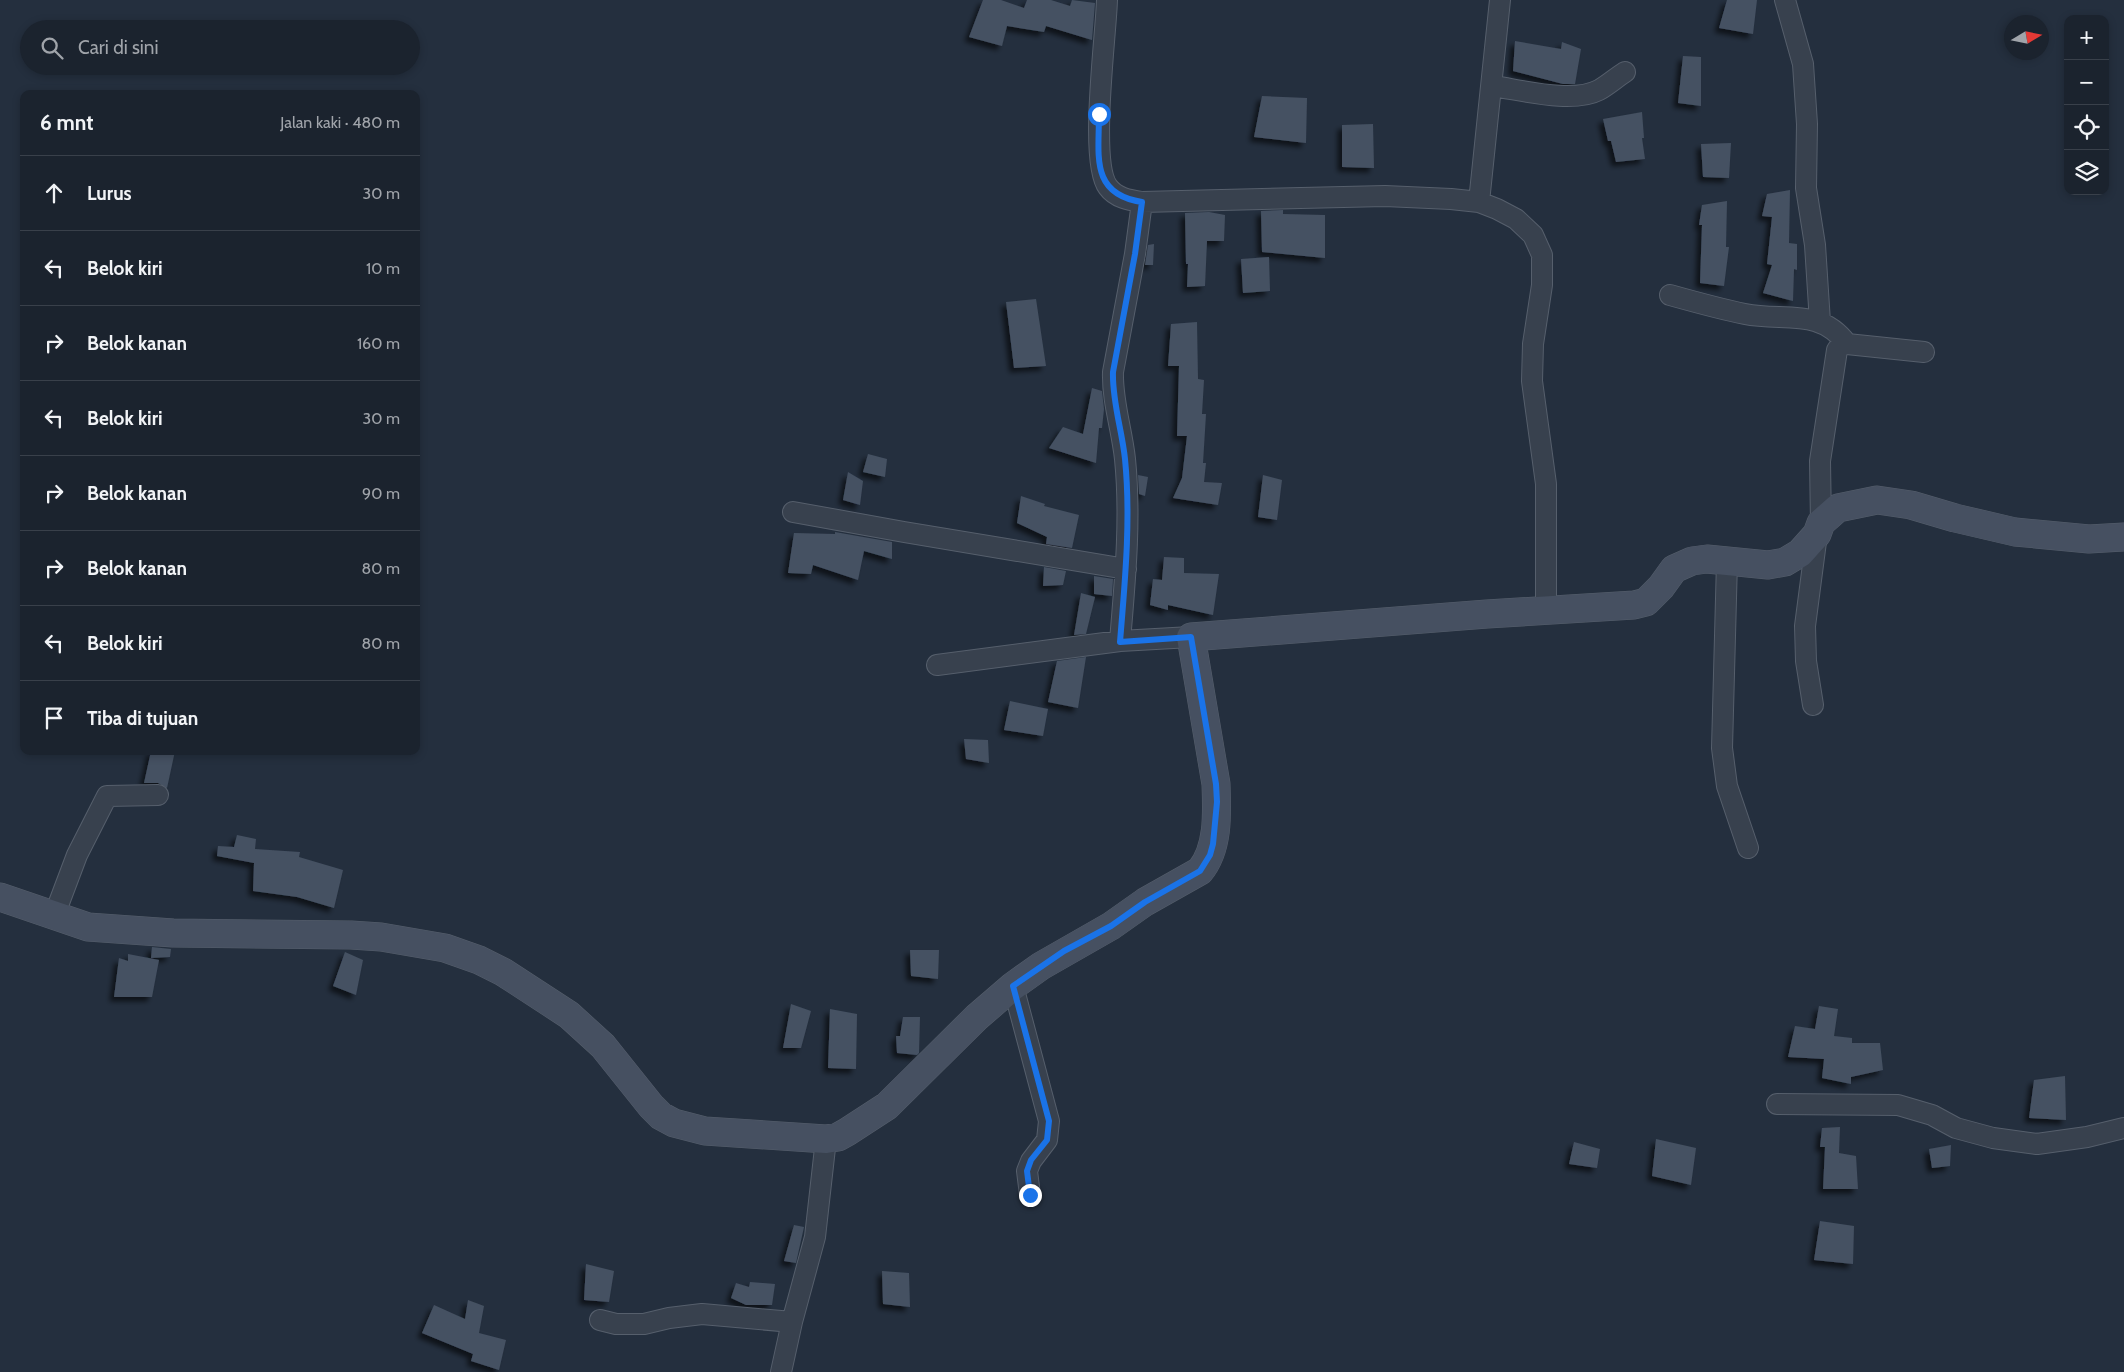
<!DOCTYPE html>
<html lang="id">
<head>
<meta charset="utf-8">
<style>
	:root { --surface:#1b232e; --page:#242b36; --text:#f1f3f6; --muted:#a0a4aa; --line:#39404a }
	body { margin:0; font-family:Cabin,sans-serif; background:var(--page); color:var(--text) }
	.controls { position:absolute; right:15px; top:15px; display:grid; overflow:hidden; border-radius:10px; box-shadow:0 2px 8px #0003 }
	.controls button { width:45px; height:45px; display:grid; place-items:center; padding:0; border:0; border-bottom:1px solid var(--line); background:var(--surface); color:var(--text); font:25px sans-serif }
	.compass { position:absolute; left:2004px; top:15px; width:45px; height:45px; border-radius:50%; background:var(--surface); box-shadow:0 2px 8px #0003; rotate:80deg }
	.stop { position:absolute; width:15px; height:15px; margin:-11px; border:4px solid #1a73e8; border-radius:50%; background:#fff }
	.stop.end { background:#1a73e8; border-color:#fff; box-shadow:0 1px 5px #0008 }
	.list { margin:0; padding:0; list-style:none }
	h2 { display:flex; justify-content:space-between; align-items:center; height:65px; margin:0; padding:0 20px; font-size:21px }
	h2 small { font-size:16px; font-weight:400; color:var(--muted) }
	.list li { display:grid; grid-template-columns:32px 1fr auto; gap:15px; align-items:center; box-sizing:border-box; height:75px; padding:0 20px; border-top:1px solid var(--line) }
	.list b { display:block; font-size:19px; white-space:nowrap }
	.list em { font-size:16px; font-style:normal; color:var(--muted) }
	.icon { flex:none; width:28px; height:28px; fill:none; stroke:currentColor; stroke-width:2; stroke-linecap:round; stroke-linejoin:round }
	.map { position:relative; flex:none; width:2124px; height:1372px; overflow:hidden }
	.search { position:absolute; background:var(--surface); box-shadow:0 2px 8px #0003; left:20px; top:20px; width:400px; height:55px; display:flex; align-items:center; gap:12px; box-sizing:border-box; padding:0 18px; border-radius:28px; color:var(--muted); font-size:19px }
	.panel { position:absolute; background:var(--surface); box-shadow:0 2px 8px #0003; left:20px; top:90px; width:400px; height:665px; border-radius:10px }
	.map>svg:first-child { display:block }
</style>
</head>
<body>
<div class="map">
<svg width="2124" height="1372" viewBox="0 0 2124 1372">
	<defs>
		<filter id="shadow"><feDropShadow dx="-4.5" dy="4.5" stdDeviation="2.5" flood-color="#0009"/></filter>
	</defs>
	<rect width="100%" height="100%" fill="#242f3e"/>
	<path fill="#455162" filter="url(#shadow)" d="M983,0H1001L1024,8L1027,0H1051L1070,6L1072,0L1095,3L1092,40L1046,26L1044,32L1007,26L1002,46L969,37Z
		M1727,0H1757L1753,34L1719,28Z
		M1515,41L1561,49L1562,42L1581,49L1575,84H1563L1513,71Z
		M1683,56L1701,57V106L1678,103Z
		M1262,96L1307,98L1306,143L1254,137Z
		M1642,112L1644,138H1642L1645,159L1616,162L1611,141H1608L1603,119Z
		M1373,124L1374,168L1342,167V125Z
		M1731,143L1729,178L1703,177L1701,144Z
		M1790,190L1789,243L1797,244V270L1794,269L1793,301L1763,293L1772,265L1767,264L1772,217L1762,216L1767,194Z
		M1727,201L1726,247H1729L1724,286L1700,283L1702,225H1699L1702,205Z
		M1283,210V214L1325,215V258L1262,252L1261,211Z
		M1209,212L1225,215L1224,241H1207L1205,286L1187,287L1188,264H1186L1185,213Z
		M1154,244L1153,265H1145L1148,245Z
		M1269,257L1270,291L1243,293L1241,259Z
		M1036,299L1046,366L1014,368L1006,302Z
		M1197,322L1198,379L1204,380L1202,414H1206L1203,463H1206L1204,482L1222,483L1218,505L1173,498L1182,478L1187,436H1177L1179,366H1168L1171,324Z
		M1092,388L1102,391L1104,409L1102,428H1099L1096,463L1049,448L1063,427L1083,434Z
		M868,454L887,459L885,477L863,472Z
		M848,472L863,481L860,505L843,500Z
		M1138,475L1148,477L1145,496L1139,494Z
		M1263,475L1282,480L1277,520L1258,517Z
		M1021,496L1045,504L1044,506L1079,515L1072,548L1046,544L1047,537L1017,523Z
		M835,532L892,542V559L864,551L858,580L813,565L811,574L788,573L794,533L835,534Z
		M1164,557L1184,558V573L1219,574L1213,615L1168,605V610L1150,605L1153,579L1162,580Z
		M1044,567L1066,571L1063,585L1043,586Z
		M1094,576L1113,579L1112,596L1094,594Z
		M1081,593L1095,597L1086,634L1074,635Z
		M1086,657L1078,708L1048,702L1057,661Z
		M1010,701L1048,709L1043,736L1004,730Z
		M964,739L988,740L989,763L966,759Z
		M151,751H175L167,788L158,783H144Z
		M237,835L256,839L255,849L300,852L299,857L343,870L334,908L297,897L253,891L254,863L217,856L218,846L234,847Z
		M152,947L171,949L170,957L151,958Z
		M910,950H939L938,979L911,976Z
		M345,952L363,960L356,995L333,986Z
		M128,954L159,960L152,997H114L119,958L128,961Z
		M791,1004L811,1011L801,1048H783Z
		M1819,1006L1838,1009L1834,1036L1852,1038V1043H1880L1883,1070L1851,1077V1084L1822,1078L1824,1059L1788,1057L1795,1026L1815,1029Z
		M830,1009L857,1014L856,1069L828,1068Z
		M903,1017H920L919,1053L917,1055L897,1053L896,1036H900Z
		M2065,1076L2066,1120L2029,1118L2034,1080Z
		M1840,1127L1839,1153L1856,1156L1858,1189H1823L1825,1147H1820L1822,1128Z
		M1656,1139L1696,1148L1691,1185L1652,1176Z
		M1574,1142L1600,1149L1597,1168L1569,1164Z
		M1951,1145L1950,1166L1932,1168L1929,1149Z
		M1820,1221L1854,1226L1853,1264L1814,1260Z
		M794,1225L804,1227L796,1263L784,1261Z
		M586,1264L614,1271L609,1302L584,1300Z
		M882,1271L909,1273L910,1307L883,1304Z
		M750,1282L775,1284L772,1305H746L731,1298L736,1283L749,1287Z
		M468,1300L484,1306L479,1333L506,1340L499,1370L471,1361L473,1354L422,1333L434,1305L465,1319Z"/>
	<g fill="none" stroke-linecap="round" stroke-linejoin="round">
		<defs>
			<path id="street" d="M1107,0C1106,36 1089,162 1108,187C1116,198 1129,200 1142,202L1385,196L1451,199L1479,202L1497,209L1516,219L1533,235L1542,255V285L1533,344L1532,381L1546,484V610
				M1785,0L1803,64L1807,124L1806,188L1815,245L1820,322
				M1492,86C1522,90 1572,104 1599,90C1608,85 1617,77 1625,72
				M1142,202L1135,254L1113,372C1112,401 1122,430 1125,459C1131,519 1125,581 1120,641L1191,637
				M1479,202L1500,0
				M1670,295C1695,302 1720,309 1745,314C1783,322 1820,307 1847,344
				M793,512L904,532L1126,569
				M1821,523L1820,461L1837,350L1840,346L1847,344L1924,352
				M1727,561L1722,748L1727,786L1748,848
				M937,665L1120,641
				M1813,705L1806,661L1805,626L1817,534
				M54,916L77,855L107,796L158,795
				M1013,986L1049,1121L1047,1140L1031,1161L1027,1171L1030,1195
				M1777,1104L1898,1105L1932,1115L1956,1128L1993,1138L2037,1144L2087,1137L2124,1128
				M600,1320L616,1324H644L669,1318L702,1314L792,1322
				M781,1372L792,1322L815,1237L826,1139"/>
			<path id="secondary" d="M0,897L88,927L173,933L351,935L381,937L445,948L479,960L503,972L569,1015L603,1046L651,1106L661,1116L674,1123L705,1131L826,1139L838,1137L847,1132L887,1106L977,1017L1013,986L1041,966L1111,926L1145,902L1200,871C1219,848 1217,812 1216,784L1191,637L1487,614L1634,605L1646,602L1661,587L1674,569L1692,561L1707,559L1768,565L1785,562L1800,553L1817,534L1821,523L1838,508L1877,500L1911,505L1955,518L2015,532L2089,539L2124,537"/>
		</defs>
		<use href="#street" stroke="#565f6c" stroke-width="22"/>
		<use href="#secondary" stroke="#565f6c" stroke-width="29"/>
		<use href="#street" stroke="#38414e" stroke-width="20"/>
		<use href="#secondary" stroke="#465061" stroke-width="28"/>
	</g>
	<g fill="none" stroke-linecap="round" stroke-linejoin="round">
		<path stroke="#1a73e8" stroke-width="6" d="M1030,1195L1027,1171L1031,1160L1047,1140L1049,1121L1013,986L1064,951L1111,926L1145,902L1200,871L1210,855L1213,844L1217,802L1216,784L1191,637L1120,642C1125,581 1131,519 1125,459C1122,430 1112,401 1113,372L1135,254L1142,202C1090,194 1099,156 1099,114"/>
	</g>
</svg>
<div class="controls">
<button>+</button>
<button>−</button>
<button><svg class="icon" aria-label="locate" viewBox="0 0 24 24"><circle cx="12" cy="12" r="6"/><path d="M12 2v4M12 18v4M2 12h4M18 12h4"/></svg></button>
<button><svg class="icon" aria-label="layers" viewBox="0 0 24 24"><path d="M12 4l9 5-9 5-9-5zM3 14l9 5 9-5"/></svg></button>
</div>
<svg class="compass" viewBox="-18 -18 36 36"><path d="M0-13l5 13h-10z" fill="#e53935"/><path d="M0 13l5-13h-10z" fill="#a0a4aa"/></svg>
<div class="stop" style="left:1099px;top:114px"></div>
<div class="stop end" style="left:1030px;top:1195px"></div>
<div class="search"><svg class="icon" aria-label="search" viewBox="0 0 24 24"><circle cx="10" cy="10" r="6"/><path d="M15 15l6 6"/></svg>Cari di sini</div>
<section class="panel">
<h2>6 mnt<small>Jalan kaki · 480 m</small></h2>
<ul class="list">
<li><svg class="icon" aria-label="ahead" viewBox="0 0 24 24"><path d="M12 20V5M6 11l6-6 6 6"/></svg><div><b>Lurus</b></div><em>30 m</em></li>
<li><svg class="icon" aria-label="left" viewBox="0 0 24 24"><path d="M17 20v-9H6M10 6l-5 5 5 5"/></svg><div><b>Belok kiri</b></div><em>10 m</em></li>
<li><svg class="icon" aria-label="right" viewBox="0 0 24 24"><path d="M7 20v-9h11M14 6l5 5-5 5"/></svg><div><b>Belok kanan</b></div><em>160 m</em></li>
<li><svg class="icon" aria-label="left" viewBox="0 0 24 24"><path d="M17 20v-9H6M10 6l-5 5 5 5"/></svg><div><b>Belok kiri</b></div><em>30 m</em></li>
<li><svg class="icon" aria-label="right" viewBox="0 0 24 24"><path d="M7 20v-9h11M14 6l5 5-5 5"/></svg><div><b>Belok kanan</b></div><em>90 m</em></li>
<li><svg class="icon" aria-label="right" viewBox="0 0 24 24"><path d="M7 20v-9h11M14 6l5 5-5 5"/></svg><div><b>Belok kanan</b></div><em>80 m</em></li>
<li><svg class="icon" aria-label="left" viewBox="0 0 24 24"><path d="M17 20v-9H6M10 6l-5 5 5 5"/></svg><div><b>Belok kiri</b></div><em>80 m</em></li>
<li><svg class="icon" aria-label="arrive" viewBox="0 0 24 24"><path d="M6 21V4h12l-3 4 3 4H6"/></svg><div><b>Tiba di tujuan</b></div></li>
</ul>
</section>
</div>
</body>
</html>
